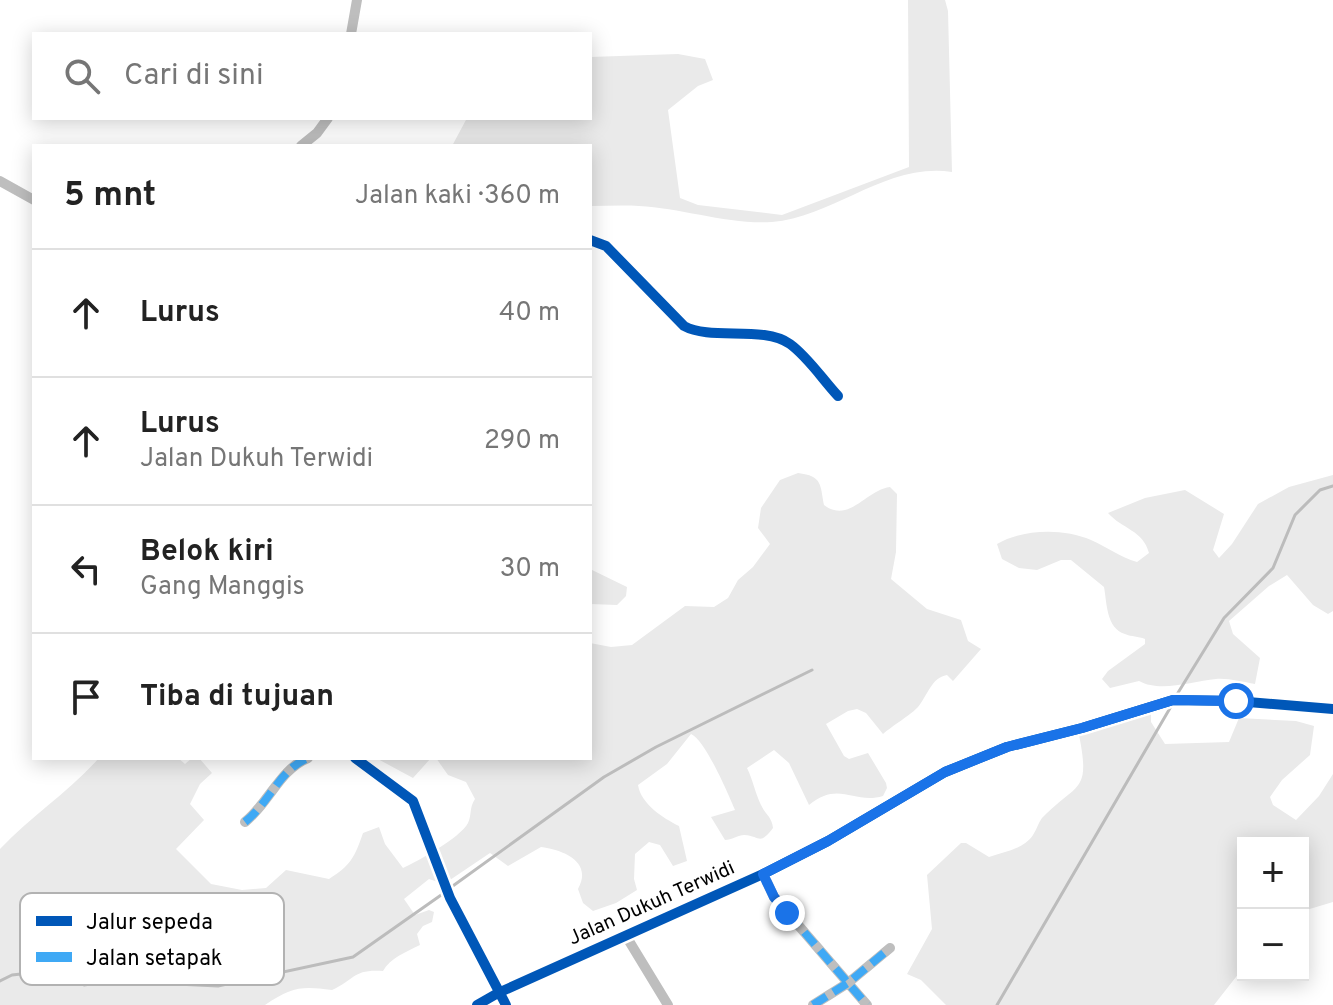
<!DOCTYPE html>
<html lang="id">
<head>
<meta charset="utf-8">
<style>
	:root { --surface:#fff; --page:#f6f6f6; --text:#222; --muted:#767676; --line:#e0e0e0 }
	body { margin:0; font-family:Overpass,sans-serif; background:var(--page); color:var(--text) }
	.controls { position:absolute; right:24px; bottom:24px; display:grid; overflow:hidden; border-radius:0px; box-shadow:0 4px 20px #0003 }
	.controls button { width:72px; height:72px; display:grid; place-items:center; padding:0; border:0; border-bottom:2px solid var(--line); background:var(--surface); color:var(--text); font:40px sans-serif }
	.stop { position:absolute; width:24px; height:24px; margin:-18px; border:6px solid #1a73e8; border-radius:50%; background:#fff }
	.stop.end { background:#1a73e8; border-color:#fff; box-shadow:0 2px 8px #0008 }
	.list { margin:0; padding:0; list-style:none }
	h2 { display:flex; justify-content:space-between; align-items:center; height:104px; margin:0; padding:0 32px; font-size:34px }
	h2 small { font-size:26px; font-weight:400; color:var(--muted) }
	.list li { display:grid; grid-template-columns:52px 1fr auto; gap:24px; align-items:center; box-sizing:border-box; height:128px; padding:0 32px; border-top:2px solid var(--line) }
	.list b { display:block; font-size:30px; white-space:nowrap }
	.list p { margin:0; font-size:26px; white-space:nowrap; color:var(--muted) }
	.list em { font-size:26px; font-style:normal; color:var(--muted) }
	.icon { flex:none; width:44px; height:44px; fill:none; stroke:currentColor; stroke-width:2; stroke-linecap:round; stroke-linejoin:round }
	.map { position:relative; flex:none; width:1333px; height:1005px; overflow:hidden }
	.search { position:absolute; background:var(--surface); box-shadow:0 4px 20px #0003; left:32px; top:32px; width:560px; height:88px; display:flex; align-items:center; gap:20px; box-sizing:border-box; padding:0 28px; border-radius:0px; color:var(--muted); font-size:30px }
	.panel { position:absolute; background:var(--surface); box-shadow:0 4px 20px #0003; left:32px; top:144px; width:560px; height:616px; border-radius:0px }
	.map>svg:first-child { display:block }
</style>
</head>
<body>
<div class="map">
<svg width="1333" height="1005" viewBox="0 0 1333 1005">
	<rect width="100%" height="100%" fill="#fff"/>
	<path fill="#eaeaea" d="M908,0H945L948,11L952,172C887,162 834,217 772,222C730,225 681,208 639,206C623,205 606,206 590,206V146H452L467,118H590V57L678,54L705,59L713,80L698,86L668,110L680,198L698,205L782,215L909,167Z
		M798,473C823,476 820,485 824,505C849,524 866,490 890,487L897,494L896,552L891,579L927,609L961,620L968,641L981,649L953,681L947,675C931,678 928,695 918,707C912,714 892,726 883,734L866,713L857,709L848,711L826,724L844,756L849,759L868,753L886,783L887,788L883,796C854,805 839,780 809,805L789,763L774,750L747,768C753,780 755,793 761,805C766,815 772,817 773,828C759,846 761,836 744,835C739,835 731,840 725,840L711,817L735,810C728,793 705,740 691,734L667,764L638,785C641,804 663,818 679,826L687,861L673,866L660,845L649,842L635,854L634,879L637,890L616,903L593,911L583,903L578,889C593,862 564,850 541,847L508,866L490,853L444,884L429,879L404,899L415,915L429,910L434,912L432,922L423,926L417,934L420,945C406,952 390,958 383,971C353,969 356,979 332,990C301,986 292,987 265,1005H0V849C31,816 69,792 99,758H178L185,764L192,758H199L212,773L200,784L190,804L204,820L176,849L211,884L242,890L266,888L286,870L329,879C350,866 355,857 363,833L379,827L385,844L403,868C418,861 460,838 468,823C472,814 469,808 475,799L466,782L448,775L436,758H590V643L611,647L632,645L685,606L714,607L728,598L738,580L753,567L770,544L758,528L761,508L780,480Z
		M1333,475V611L1328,614L1313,605L1287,575L1269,586L1229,621L1233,634L1260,658L1255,684C1243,682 1228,678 1216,679C1192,681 1161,693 1139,681L1110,688L1102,679L1108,671L1145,644V639C1138,636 1132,637 1125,634C1106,628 1107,603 1104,587L1071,560H1061L1037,570L1019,568L1002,559L997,544C1023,529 1063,528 1091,540C1107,547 1120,557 1137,562L1149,553C1143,530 1122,529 1108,513L1145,498L1185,490L1224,514L1213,550L1219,558L1232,544L1258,504L1289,487Z
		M590,569L627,587L626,596L617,605L590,604Z
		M1151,709V722L1165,744L1229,742L1239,718L1296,721L1314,726L1310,755L1282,780L1270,797L1273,805L1296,820L1319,796L1333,774V902L1303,911V843H1243V968L1214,1005H946L921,980L907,974L932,929L927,875L961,843H966L989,857C1004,852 1024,849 1033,835C1037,829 1038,823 1042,818C1077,782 1091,794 1079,735Z
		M376,758H436H431L413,778Z"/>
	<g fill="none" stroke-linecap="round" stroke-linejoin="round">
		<path stroke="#bcbcbc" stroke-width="3" d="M1176,696L1224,618L1273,568L1295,515L1320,490L1333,486
			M450,888L604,777L656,747L812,670
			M0,981L12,975L66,969L84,985L144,975L176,984L218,986L353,957L444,893
			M997,1005L1173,703"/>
		<path stroke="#bebebe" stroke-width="10" d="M351,34L357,0
			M301,146L317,133L328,118
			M0,181L34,200
			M590,240L606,246L684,326C711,341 763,325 790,344C808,357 823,380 838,396
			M355,758L413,801L450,898L506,1005
			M245,822C269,803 280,769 308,758
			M763,874L774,897L867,1005
			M626,936L668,1005
			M477,1005L498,993L763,874L828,841L945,772L1007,747L1082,728L1173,700L1236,701L1333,709
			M813,1005L848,983L890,948"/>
		<path stroke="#3fa9f5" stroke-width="8" stroke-dasharray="16 8" stroke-linecap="butt" d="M245,822C269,803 280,769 308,758
			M763,874L774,897L867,1005
			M813,1005L848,983L890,948"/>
		<defs>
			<path id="cycleway" d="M590,240L606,246L684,326C711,341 763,325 790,344C808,357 823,380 838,396
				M355,758L413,801L450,898L506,1005
				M477,1005L498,993L763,874L828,841L945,772L1007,747L1082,728L1173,700L1236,701L1333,709"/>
		</defs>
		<use href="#cycleway" stroke="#fff" stroke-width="15"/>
		<use href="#cycleway" stroke="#0057b8" stroke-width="10"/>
	</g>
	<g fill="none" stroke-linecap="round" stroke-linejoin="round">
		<path stroke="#1a73e8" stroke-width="10" d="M787,913L774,897L763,874L828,841L945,772L1007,747L1082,728L1173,700L1236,701"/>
	</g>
	<g text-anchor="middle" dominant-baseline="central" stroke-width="7" stroke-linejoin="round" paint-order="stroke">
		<g font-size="20" fill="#000" stroke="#fff">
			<text transform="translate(652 904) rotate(-24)">Jalan Dukuh Terwidi</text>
		</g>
	</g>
	<rect x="20" y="893" width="264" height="92" rx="12" fill="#fff" stroke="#b2b2b2" stroke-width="2"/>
	<rect x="36" y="916" width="36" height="10" fill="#0057b8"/>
	<rect x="36" y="952" width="36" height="10" fill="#3fa9f5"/>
	<g font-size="22" fill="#000">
		<text x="86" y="929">Jalur sepeda</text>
		<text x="86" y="965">Jalan setapak</text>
	</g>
</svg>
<div class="controls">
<button>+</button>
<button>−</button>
</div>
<div class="stop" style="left:1236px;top:701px"></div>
<div class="stop end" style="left:787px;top:913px"></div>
<div class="search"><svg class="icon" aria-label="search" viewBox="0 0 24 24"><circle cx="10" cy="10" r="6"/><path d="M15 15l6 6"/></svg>Cari di sini</div>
<section class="panel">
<h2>5 mnt<small>Jalan kaki · 360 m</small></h2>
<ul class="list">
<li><svg class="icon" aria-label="ahead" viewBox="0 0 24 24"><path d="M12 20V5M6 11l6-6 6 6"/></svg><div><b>Lurus</b></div><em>40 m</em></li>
<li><svg class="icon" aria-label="ahead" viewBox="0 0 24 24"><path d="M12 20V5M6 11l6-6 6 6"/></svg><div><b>Lurus</b><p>Jalan Dukuh Terwidi</p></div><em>290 m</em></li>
<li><svg class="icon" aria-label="left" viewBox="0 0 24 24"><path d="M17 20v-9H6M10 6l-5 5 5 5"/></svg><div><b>Belok kiri</b><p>Gang Manggis</p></div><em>30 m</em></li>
<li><svg class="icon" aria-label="arrive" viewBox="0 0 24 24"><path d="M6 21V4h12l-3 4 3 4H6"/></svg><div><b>Tiba di tujuan</b></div></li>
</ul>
</section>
</div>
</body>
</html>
